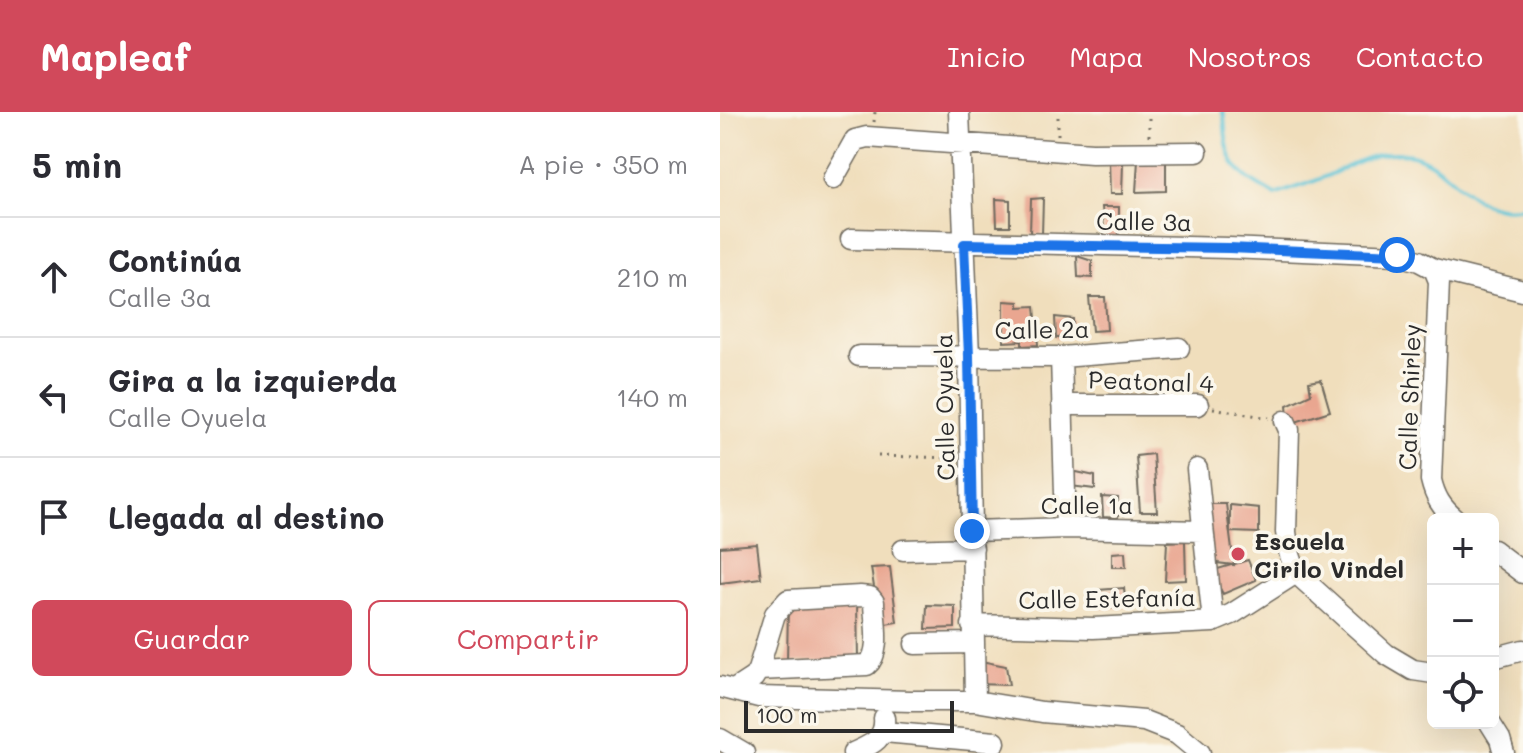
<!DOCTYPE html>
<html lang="es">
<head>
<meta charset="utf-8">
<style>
	:root { --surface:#fff; --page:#f7f7f7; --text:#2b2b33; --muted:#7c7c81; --line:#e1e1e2; --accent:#d1495b }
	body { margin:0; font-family:Mali,sans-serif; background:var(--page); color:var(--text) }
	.controls { position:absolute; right:24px; bottom:24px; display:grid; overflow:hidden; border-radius:12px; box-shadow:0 8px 32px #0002 }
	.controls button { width:72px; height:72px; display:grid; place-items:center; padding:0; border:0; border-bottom:2px solid var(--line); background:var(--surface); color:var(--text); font:40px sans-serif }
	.scale { position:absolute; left:24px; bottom:20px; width:210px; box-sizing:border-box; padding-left:8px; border:4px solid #2b2b2b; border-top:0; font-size:22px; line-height:28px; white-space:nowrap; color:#2b2b2b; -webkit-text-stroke:6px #fbf7ec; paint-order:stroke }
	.stop { position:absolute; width:24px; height:24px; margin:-18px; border:6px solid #1a73e8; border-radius:50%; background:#fff }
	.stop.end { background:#1a73e8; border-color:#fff; box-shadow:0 2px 8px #0008 }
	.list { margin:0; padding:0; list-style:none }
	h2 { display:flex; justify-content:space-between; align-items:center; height:104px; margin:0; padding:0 32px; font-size:34px }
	h2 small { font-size:26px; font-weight:400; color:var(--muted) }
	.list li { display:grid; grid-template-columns:52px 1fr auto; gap:24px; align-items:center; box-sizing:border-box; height:120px; padding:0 32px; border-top:2px solid var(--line) }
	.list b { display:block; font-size:30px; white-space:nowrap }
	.list p { margin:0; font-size:26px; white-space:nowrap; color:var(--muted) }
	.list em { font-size:26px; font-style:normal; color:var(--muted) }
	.actions { display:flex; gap:16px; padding:24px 32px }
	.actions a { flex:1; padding:18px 0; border:2px solid var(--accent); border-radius:12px; text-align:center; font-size:28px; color:var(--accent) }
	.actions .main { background:var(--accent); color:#fff }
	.icon { flex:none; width:44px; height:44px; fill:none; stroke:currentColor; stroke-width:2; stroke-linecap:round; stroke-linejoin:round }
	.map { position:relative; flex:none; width:803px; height:641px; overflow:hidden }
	header { display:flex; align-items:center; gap:48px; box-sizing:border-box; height:112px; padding:0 40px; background:var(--accent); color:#fff }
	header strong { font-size:38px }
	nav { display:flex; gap:44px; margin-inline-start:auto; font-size:28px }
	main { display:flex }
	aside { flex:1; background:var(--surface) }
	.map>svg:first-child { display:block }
</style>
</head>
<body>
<header>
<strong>Mapleaf</strong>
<nav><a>Inicio</a><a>Mapa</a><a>Nosotros</a><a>Contacto</a></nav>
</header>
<main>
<aside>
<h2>5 min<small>A pie · 350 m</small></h2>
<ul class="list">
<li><svg class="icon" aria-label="ahead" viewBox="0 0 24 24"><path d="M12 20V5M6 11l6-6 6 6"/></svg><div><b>Continúa</b><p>Calle 3a</p></div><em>210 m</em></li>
<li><svg class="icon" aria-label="left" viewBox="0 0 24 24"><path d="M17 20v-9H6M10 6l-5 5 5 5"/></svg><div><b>Gira a la izquierda</b><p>Calle Oyuela</p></div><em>140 m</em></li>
<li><svg class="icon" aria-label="arrive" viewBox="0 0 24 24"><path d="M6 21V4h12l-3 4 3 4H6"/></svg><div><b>Llegada al destino</b></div></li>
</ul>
<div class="actions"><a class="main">Guardar</a><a>Compartir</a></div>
</aside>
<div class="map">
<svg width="803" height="641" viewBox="0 0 803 641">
	<rect width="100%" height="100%" fill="#fbf7ec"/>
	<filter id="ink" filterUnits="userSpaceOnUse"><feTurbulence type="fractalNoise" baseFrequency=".0125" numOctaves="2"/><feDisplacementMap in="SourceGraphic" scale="16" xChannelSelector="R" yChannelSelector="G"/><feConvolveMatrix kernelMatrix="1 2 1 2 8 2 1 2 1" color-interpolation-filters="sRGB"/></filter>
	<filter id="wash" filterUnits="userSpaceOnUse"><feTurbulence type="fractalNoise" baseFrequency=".006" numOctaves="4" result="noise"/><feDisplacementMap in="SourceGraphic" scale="32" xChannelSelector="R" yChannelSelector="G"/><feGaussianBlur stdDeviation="1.8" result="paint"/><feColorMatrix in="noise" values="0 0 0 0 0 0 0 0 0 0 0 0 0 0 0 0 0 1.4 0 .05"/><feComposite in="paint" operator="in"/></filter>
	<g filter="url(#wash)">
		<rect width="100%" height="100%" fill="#f0debc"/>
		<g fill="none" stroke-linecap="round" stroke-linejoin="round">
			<path stroke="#59c2d5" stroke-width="4" d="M502,0L504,4C507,52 513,60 555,83C570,77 587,73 602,66C627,56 649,40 678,41C731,42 745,108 803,95"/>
		</g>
		<g id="blocks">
			<path fill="#e9a690" d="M389,47L403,51L402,82H390Z
				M418,48H446V79L416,80Z
				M323,86L322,123L310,122L311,87Z
				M276,87L290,88V114H277Z
				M382,95H399V129L385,130Z
				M357,144L372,149V166L358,165Z
				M369,185H385L387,218L372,219Z
				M284,189L299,190V195L315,194L318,233L302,234V229L284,230Z
				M335,205L353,207V225L336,226Z
				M601,268L610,299L569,312L567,293L591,282L589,270Z
				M433,342L437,400H420L416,344Z
				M352,359L375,364V377L350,374Z
				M382,385L398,386V406L383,405Z
				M482,392H506L514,453L489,450Z
				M510,393L539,396V421L510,420Z
				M465,429L466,468L445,469L447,430Z
				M37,432L41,466L0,471V435Z
				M405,440L406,455H392V441Z
				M528,448L536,468L503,482L491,459Z
				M170,455L177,510L160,513L151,456Z
				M404,476L406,495L379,497L378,478Z
				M137,490L138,547L67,551L68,493Z
				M207,493L235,494V516L206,517Z
				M256,548L286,554L289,573L255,572Z"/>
		</g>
	</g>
	<g filter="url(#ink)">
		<use href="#blocks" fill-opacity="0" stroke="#706a5e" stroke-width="2"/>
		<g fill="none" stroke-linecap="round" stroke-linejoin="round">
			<defs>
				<path id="minor" d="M239,0L249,244L255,589
					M113,67L135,28L147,25L372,41L477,40
					M131,127L509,136L677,143L699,149L714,157L803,179
					M714,157L719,169L711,368C715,385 721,395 735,407
					M139,244L341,245L459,236
					M341,245L346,416
					M342,293H478
					M565,309L569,318L566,420L569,440L576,461L666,542L693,558L713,561
					M477,357L493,510
					M252,419L346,416L482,419
					M183,438L253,436
					M773,438L803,461
					M252,513L373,516L493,510L512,502L576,461
					M195,532L253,531
					M773,546L803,538
					M0,575L39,585L191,589H255L322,600L424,609L457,622L480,641
					M14,578L34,565L38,558L55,502L68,488L140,484L150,485L154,490C154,508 162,541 147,553L38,558
					M770,611L780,627L784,641
					M164,620L275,630
					M0,627L24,641
					M133,641C150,633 166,628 164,606"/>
			</defs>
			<use href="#minor" stroke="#706a5e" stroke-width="23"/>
			<path stroke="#706a5e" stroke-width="3" stroke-dasharray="2 6" stroke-linecap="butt" d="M154,10L155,0
				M338,23V0
				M429,24V0
				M493,296L549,306
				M158,344L235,346"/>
			<use href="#minor" stroke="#fff" stroke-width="20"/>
		</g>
	</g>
	<g fill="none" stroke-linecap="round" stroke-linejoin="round" filter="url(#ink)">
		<path stroke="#1a73e8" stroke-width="10" d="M252,419L249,244L244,132L509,136L677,143"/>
	</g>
	<circle fill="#d1495b" stroke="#fbf7ec" stroke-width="3" cx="518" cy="442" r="8"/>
	<g text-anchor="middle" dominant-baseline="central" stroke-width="7" stroke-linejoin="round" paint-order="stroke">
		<g font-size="24" fill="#2b2b2b" stroke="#fbf7ec">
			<text transform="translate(424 109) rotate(1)">Calle 3a</text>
			<text transform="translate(322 217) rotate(-1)">Calle 2a</text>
			<text transform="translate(431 269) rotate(2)">Peatonal 4</text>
			<text transform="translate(689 285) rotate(-88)">Calle Shirley</text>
			<text transform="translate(224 295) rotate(-91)">Calle Oyuela</text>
			<text x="367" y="392">Calle 1a</text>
			<text transform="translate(387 486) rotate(-1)">Calle Estefanía</text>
		</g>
		<g font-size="24" font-weight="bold" fill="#2b2b2b" stroke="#fbf7ec" text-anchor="start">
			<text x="534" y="428">Escuela<tspan x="534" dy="28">Cirilo Vindel</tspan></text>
		</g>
	</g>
</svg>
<div class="controls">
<button>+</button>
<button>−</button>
<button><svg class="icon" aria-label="locate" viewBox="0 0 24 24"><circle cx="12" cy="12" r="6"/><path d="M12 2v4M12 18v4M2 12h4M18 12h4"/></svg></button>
</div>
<div class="scale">100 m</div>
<div class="stop" style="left:677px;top:143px"></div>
<div class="stop end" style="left:252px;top:419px"></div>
</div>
</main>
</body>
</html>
